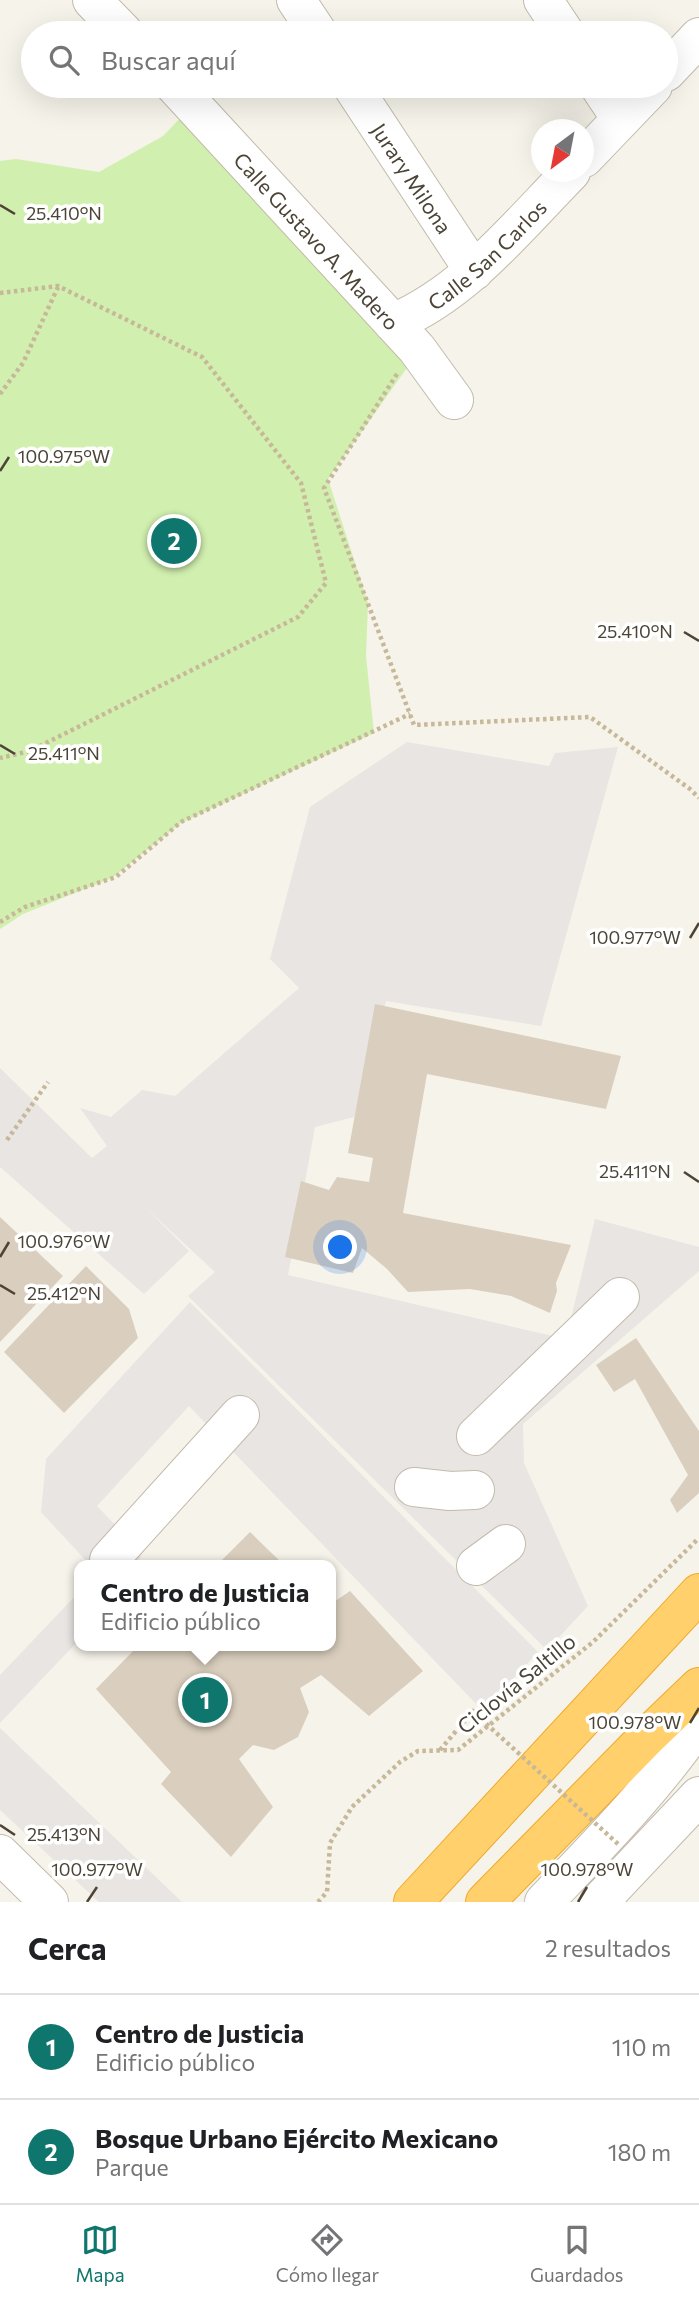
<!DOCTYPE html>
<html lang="es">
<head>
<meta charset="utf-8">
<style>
	:root { --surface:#fff; --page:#f6f6f6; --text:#202124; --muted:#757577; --line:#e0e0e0; --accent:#0f766e }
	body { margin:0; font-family:Commissioner,sans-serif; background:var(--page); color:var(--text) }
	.compass { position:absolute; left:531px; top:119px; width:63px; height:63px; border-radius:50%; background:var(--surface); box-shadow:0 7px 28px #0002; rotate:212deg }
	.you { position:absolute; left:341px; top:1248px; width:24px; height:24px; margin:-18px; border:5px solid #fff; border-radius:50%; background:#1a73e8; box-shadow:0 0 0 10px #1a73e833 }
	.badge { display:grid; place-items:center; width:46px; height:46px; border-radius:50%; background:var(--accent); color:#fff; font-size:23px; font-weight:700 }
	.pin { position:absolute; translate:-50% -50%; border:4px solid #fff; box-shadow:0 2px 7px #0006 }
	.popup { position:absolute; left:74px; top:1560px; width:262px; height:91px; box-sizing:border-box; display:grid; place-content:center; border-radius:14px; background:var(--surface); filter:drop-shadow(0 2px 5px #0005); font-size:23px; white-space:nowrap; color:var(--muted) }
	.popup b { font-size:26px; color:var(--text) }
	.popup::after { content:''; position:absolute; left:50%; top:100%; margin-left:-14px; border:14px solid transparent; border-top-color:var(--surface) }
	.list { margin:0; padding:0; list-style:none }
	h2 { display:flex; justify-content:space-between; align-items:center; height:91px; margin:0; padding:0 28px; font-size:30px }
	h2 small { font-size:23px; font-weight:400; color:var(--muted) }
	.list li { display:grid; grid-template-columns:46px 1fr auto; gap:21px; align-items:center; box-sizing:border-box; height:105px; padding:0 28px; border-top:2px solid var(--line) }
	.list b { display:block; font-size:26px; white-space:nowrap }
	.list p { margin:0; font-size:23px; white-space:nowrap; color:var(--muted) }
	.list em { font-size:23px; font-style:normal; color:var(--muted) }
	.icon { flex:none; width:38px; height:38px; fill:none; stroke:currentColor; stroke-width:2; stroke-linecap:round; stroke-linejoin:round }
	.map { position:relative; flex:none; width:699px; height:1902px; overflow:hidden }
	.search { position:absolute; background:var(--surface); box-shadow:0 7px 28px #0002; left:21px; right:21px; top:21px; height:77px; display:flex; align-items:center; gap:18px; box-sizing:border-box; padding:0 24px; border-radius:38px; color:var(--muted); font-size:26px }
	.sheet { height:301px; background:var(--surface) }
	nav { display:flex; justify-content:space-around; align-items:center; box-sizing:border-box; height:98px; border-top:2px solid var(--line); background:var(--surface); font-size:19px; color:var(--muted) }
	nav a { display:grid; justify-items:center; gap:4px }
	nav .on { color:var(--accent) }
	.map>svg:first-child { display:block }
</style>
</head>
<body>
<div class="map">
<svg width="699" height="1902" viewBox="0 0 699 1902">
	<rect width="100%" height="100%" fill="#f6f3ea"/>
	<path fill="#d1efaf" d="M188,110L426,341L328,479L368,603L366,656L374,733L181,823L112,878L23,914L0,929V161L16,159L99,172L163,136Z"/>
	<path fill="#e8e5e2" d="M407,742L549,766L555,753L618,747L541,1026L386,1001L354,1117L315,1127L288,1275L566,1339L595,1219L699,1247V1271L523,1424L524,1463L588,1606L547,1650L188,1296L215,1272L145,1207L189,1251L144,1294L0,1167V1068L92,1158L107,1146L80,1108L111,1117L142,1090L175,1096L299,988L270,959L310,807Z
		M190,1302L538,1652L483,1711L189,1406L97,1506L142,1553L137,1565H90L41,1512L46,1459Z
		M79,1592V1640L0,1723V1675Z
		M0,1728L182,1902H99L0,1810Z"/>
	<path fill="#dacfbe" d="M375,1004L621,1056L606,1109L427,1074L403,1213L571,1245L556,1283L557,1291L550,1313L511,1296L470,1289L408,1292L387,1269L362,1248L353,1273L285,1257L301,1181L329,1190L337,1177L369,1182L373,1158L348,1153Z
		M0,1217L63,1276L0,1342Z
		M86,1266L129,1309L138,1338L64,1413L4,1352Z
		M636,1338L699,1431V1493L677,1513L670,1500L688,1475L635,1379L614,1392L596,1365Z
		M250,1532L284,1565H217Z
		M350,1591L423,1671L369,1716L321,1675L300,1688L309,1712L298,1737L274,1750L253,1745L239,1759L273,1807L231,1857L161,1784L171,1772L96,1689L138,1646H331V1604Z"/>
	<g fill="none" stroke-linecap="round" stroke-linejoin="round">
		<defs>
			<g id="minor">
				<path d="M92,0L124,33"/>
				<path d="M296,0L318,33"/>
				<path d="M543,0L565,33"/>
				<path d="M666,72L699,37"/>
				<path id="s1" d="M175,86L417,349L454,400"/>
				<path id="s2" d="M352,86L474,271"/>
				<path d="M599,86L621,119"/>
				<path d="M584,158L653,86"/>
				<path id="s3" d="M393,323C466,292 517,227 571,172"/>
				<path d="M476,1436L620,1297"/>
				<path d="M414,1487L450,1491L475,1490"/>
				<path d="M109,1560L240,1415"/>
				<path d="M476,1566L506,1544"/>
				<path d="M0,1854L49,1902"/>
				<path d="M544,1902C599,1844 654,1789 699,1723"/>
				<path d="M599,1902L699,1796"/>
			</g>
			<path id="highway" d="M413,1902L699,1593
				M485,1902L649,1735L699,1687"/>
		</defs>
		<use href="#minor" stroke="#c3bbab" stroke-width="40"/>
		<use href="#highway" stroke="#efaa2b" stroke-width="40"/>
		<path stroke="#c7b89a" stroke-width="4.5" stroke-dasharray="3.5 3.5" stroke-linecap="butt" d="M0,293L58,286L202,357L301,483L326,583L298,617L30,751L0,758
			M397,374L324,488L414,725L590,717L690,789L699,798
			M0,394L23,363L58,287
			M0,922L25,907L116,877L181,822L410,714
			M7,1140L48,1082
			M440,1750L473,1711L481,1719
			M318,1902L327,1892L330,1843L352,1807L400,1762L418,1751L458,1750L593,1642L699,1538"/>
		<use href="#minor" stroke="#fff" stroke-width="38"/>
		<use href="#highway" stroke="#ffd06c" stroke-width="38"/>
		<path stroke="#c7b89a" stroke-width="4.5" stroke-dasharray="3.5 3.5" stroke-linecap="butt" d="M481,1719L618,1844"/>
	</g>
	<path fill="none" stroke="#4c4437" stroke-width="2.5" d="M0,205L15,214M0,471L9,457M684,632L699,641M0,745L15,754M690,938L699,923M684,1172L699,1182M0,1257L9,1242M0,1285L15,1294M690,1723L699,1708M0,1825L15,1835M87,1902L97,1887M578,1902L587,1887"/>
	<g text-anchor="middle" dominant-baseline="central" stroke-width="7" stroke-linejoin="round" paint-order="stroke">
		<g font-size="21" fill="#4c4437" stroke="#fff">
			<text stroke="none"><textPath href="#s2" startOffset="110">Jurary Milona</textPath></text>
			<text stroke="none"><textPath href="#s1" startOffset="210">Calle Gustavo A. Madero</textPath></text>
			<text stroke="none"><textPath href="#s3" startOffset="117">Calle San Carlos</textPath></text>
			<text transform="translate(516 1683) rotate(-39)">Ciclovía Saltillo</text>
		</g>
	</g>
	<g font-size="18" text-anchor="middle" fill="#4c4437" stroke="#fff" stroke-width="7" stroke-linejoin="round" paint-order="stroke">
		<text x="64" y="220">25.410°N</text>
		<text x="64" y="463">100.975°W</text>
		<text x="635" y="638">25.410°N</text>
		<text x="64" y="760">25.411°N</text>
		<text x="635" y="944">100.977°W</text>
		<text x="635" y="1178">25.411°N</text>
		<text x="64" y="1248">100.976°W</text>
		<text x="64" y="1300">25.412°N</text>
		<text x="635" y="1729">100.978°W</text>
		<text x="64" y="1841">25.413°N</text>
		<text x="97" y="1876">100.977°W</text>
		<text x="587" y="1876">100.978°W</text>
	</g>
</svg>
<svg class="compass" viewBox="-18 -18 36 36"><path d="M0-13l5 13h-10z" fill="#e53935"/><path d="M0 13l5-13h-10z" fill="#757577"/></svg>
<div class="you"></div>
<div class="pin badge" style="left:205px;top:1700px">1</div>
<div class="popup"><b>Centro de Justicia</b>Edificio público</div>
<div class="pin badge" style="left:174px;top:541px">2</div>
<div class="search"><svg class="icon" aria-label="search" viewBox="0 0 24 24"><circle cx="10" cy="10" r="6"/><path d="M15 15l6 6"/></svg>Buscar aquí</div>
</div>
<section class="sheet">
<h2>Cerca<small>2 resultados</small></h2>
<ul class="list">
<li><span class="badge">1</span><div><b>Centro de Justicia</b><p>Edificio público</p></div><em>110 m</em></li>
<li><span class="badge">2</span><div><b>Bosque Urbano Ejército Mexicano</b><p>Parque</p></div><em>180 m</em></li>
</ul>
</section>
<nav>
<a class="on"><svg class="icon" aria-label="map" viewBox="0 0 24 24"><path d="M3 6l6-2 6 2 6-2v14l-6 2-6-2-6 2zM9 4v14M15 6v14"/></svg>Mapa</a>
<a><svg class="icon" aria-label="directions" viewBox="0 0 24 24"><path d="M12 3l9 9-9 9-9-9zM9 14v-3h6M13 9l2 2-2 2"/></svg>Cómo llegar</a>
<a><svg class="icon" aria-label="saved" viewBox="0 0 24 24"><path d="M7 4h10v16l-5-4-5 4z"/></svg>Guardados</a>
</nav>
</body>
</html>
